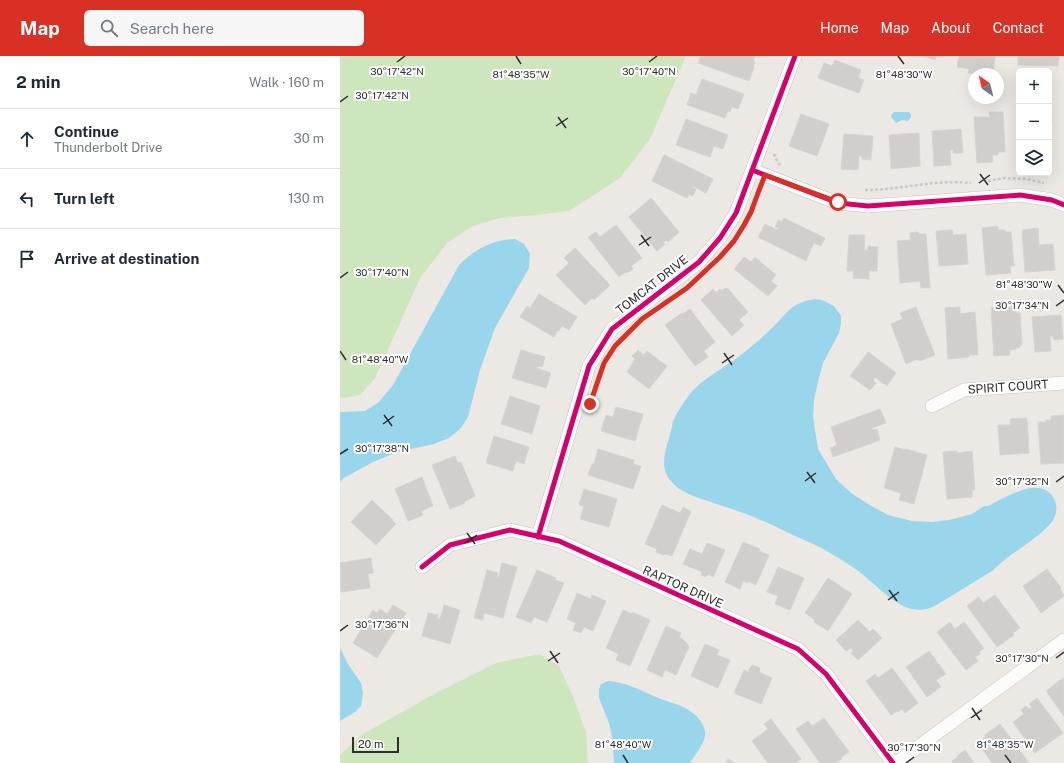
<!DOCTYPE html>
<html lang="en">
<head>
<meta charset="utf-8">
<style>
	:root { --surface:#fff; --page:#f6f6f7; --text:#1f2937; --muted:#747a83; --line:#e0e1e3; --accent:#d93025 }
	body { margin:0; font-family:"Public Sans",sans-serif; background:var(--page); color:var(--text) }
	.controls { position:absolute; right:12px; top:12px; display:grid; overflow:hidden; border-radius:6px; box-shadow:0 4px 16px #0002 }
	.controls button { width:36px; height:36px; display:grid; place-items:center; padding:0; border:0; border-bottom:1px solid var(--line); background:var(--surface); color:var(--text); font:20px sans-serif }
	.compass { position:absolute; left:628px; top:12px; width:36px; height:36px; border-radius:50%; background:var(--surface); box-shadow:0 4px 16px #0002; rotate:325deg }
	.scale { position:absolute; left:12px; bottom:10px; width:47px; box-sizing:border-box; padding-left:4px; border:2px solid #2e2e2e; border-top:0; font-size:11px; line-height:14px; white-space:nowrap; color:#2e2e2e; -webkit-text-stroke:3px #fff; paint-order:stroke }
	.stop { position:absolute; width:12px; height:12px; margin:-9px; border:3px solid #d93025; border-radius:50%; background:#fff }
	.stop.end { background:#d93025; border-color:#fff; box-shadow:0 1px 4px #0008 }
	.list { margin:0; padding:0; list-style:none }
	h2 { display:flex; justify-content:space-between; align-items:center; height:52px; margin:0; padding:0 16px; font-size:17px }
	h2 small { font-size:13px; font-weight:400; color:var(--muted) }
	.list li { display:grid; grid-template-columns:26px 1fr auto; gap:12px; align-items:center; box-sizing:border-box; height:60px; padding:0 16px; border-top:1px solid var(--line) }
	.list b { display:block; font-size:15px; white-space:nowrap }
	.list p { margin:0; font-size:13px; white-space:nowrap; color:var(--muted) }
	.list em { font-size:13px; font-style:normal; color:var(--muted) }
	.icon { flex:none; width:22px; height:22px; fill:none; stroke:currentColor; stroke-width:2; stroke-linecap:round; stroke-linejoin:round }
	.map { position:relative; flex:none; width:724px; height:707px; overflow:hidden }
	header { display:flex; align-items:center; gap:24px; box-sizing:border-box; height:56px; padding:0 20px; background:var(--accent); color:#fff }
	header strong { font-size:19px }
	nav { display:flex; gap:22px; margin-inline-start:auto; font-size:14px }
	.search { width:280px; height:36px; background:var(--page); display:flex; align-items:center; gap:10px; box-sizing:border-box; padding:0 14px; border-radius:6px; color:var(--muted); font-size:15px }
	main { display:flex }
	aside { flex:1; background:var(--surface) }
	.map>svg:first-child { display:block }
</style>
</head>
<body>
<header>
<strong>Map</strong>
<div class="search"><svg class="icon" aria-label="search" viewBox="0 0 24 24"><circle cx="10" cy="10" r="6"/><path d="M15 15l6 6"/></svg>Search here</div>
<nav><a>Home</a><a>Map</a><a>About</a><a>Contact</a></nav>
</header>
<main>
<aside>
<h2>2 min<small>Walk · 160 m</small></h2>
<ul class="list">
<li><svg class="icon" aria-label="ahead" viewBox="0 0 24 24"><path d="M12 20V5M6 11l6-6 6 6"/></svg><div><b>Continue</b><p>Thunderbolt Drive</p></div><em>30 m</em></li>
<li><svg class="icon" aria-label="left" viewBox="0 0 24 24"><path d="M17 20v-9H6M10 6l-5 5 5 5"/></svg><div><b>Turn left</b></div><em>130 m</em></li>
<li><svg class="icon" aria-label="arrive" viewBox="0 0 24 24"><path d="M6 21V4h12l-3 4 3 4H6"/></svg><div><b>Arrive at destination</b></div></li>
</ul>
</aside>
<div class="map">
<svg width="724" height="707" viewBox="0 0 724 707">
	<rect width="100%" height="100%" fill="#ece8e4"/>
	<path fill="#cee6be" d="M0,0H346L310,83L280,122L229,155L196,159L160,162L133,170L107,187L80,222L56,276L35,322L20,339L3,342L0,341Z
		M199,598L219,610L233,640L246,676L248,707H0V699L23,678L94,638L156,607Z"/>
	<path fill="#99d6ec" d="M554,56H569L571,58V61L568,65L562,64L556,67L551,61L552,58Z
		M175,183L184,188L190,198L189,212L155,272L140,314L128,361L120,373L109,382L94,388L58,396L33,406L4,422L0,426V356L25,355L39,346L53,329L119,209C135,193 152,184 175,183Z
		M475,243L482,244L494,250L501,260V267L499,277L483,307L478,326L474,344L473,361L478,393L496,423L511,437L528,448L548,459L572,465L592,466L609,464L632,458L644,450H648C666,441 703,417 715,445C718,452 716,461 711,467C700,480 680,492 667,502C662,505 657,511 652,515C637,524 623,533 608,542C602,545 596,550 590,552C565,560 546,538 528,523C516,512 500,503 485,494C479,490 471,487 464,484C448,477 433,469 416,462C402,456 386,451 371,446C356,441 340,437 330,424C319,410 326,393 330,378C332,373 332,367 334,363C338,355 342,349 347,342C356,327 382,313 397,302C409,293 422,282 433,271C441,264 447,254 456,249C462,246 468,244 475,243Z
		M0,592L8,608L21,627L23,637L21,650L15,656L0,665Z
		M268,625C287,626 303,636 321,643C332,647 345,650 354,658C360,663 366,671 365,680C364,688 354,700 350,707H274L272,681L269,667L259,642V633L261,628Z"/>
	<path fill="#d1cecb" stroke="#d7d4d0" d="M361,0H415L413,5L415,6L413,11H414L409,25L358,7Z
		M583,0H596L595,4Z
		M619,0H655L653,16L644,15V18L628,17L629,13L617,11Z
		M678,0H719L718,10L678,9Z
		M495,4L521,14L518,22L524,24L519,37L478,22L484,7L492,10Z
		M362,23L404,38L398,53L392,51L390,56L388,55L385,62L347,49L351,37L356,39Z
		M649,56H663L665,96H658V99H652L653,106L637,107L634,61H650Z
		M461,58L489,68L477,100L449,90Z
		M346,63L388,79L383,93L374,90L370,101L336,89Z
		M709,63H712L709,99Z
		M621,73L623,97H613V94H610L611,109L594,110L592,75Z
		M579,77L580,110L551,113L549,79Z
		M504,78L533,80L531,104L522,103V100H519L518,114L501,113Z
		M324,99L373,123L366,137L353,130L352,131L356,133L353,140L349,138L347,142L312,125Z
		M311,142L339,176L328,186L326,184L323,186L325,188L317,195L289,161Z
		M444,162L485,182L481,190L474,187L466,205L418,181L425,168L437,174L439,172L435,171L438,164L442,166Z
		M276,169L302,202L291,210L293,213L287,217L286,216L279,221L248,181L256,176L260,181Z
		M658,170V174H665V176H671L674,210H670L671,217L646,219L642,172Z
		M698,172L699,189L713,188L715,214L685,216L682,174Z
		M612,174L613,179L626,178L628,208L599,210L596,175Z
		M578,176L579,178H586L590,232H581L580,225L560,227L557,185L571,184L570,177Z
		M509,179H525L524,194H528V190L538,191L537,215H529V223L513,222L514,215H507Z
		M235,192L270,229L254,244L252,242L245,249L216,219L229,207L224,202Z
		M404,201L411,206L415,201L436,219L431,225L437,230L428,240L394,213Z
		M385,232L388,233L408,256L399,264L404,269L392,280L361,244L373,233L376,237L380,233L382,234Z
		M199,238L237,261L229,274L222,270L219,275L218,274L214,281L180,261L187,250L190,252Z
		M676,250V257H680L682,288L679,292H676V293L670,294V299L654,300L651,251Z
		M576,251L595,299L579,305L578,303L566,308L551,268L563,263L560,257Z
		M620,251V258L635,256L638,299H629V301L608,303L605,252Z
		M350,253L375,286L364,295L368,301L355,310L325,269L342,257L343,258Z
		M721,259L723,283L714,284L713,280H710L711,295L695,296L692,261Z
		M181,294L205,301L202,311L198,310L197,312L211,317L206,332L172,322Z
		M298,294L304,299L307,295L327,310L309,333L287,316L295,303L292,300Z
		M528,296L556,317L547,330L535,321L533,325L536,327L530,334L510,320Z
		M170,340L200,350L192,378L161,368Z
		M276,351L303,358L295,385L261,375L266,359L273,361Z
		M540,353L546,367L532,372L533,374L537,373L540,384L493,401L490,392L497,389L491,371Z
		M724,359V407L701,408L698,366H706V364H711V360Z
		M687,362L689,397L660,399L658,369H671L670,363Z
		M154,380L189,391L184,408L176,405L173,415L146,407Z
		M555,391L566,394V393L587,399L574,448L559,444L561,437L544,432Z
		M258,393L294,404L293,408L301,410L293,433L248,419L252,408H254Z
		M617,395V397L632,395L635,434H632V441L607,443L603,396Z
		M115,400L118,407L121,406L135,440L124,446L125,447L110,453L92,409Z
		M82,421L93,450L81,455L83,459L68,465L55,433Z
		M244,433L277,443L269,471L240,463L244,450L239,449Z
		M32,444L53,464H52L56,468L36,489L11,466Z
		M322,449L340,457L343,451L351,455L332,500L325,498L324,499L316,496L317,493L305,488Z
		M403,486L420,493L419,495L429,499L416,529L408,525V527L403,525L400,533L385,526Z
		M367,487L385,494L373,521L368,518L366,521L361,519L362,516L343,508L350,493L362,498Z
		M31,502L33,517L28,518L30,532L1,536L0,507Z
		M162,507L177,511L163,562L144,557L143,564L134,562L147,514L158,517L157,521H159Z
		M438,511L464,522L450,554L435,548L438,540L427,536Z
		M707,513L721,532L720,533L724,539V540L701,557L683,530Z
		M197,514L216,522L215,524L224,527L207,566L194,561L191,567L176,561Z
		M488,522L512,538L488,575L474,566L475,564L465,557Z
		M237,537L251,543L252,539L266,545L253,575L244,571L241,577L233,574L236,567L227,563Z
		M655,539L680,572L673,577L674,579L657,591L627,550L639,541L643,547Z
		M53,549L66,557L37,602L13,587L33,554L37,557L40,553L47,558Z
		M104,549L120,554L110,588L82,580L88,557L98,559L97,562L100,563Z
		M283,554L292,558V556L310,564L290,610L276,604L279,598L266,592Z
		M518,564L530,576L533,573L542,582L518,604L511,597L513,594L511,592L506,595L496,584Z
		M610,566L615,573L624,566L644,592L639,596L640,598L635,601L638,605L626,614L597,576Z
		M326,570L341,577L339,581L344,584V585L347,587L349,591L336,619L325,614L322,621L307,614Z
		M365,588L379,594L377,599L390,604L378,632L351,620Z
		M589,595L606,618L596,624L601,631L587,641L566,611Z
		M412,609L420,612L419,616L432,622L421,648L394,637L404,614L408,616Z
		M552,612L578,647L565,657L562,653L558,656L557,655L551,659L526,625L535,618L538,622Z
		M723,622L724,624V660L706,635Z
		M697,642L723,677L695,697L673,666L684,658L681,654L686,650L689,653L692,651L689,648Z
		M484,662L509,696L501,701L502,703L496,707H480L456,673L468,665L472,670Z
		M431,663L461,703L456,707H428L412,685L428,673L424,668Z
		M660,668L689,707H652L638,687L646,681L645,679Z
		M625,694L634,707H612L613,706L612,705L618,701L617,700Z
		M388,703L395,707H386Z"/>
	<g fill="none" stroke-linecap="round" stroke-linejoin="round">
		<defs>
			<path id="minor" d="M412,114L498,147L528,150L680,139L712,144L724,149
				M592,350L624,334L724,327
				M198,481L249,310L272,273L359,206L380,182L396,157L455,0
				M82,511L110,489L170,474L219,485L458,593L486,618L553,707
				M556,707L724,584"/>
		</defs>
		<use href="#minor" stroke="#c5c4c5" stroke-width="14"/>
		<path stroke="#c9c9c8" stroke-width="2.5" stroke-dasharray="3 2" stroke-linecap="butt" d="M434,98L438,107L440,109
			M648,125L665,122L686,123L704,127
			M525,134C560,134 596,123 631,127"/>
		<use href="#minor" stroke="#fcfcfb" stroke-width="13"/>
		<defs>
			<path id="cycleway" d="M412,114L498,147L528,150L680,139L712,144L724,149
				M198,481L249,310L272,273L359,206L380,182L396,157L455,0
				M82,511L110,489L170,474L219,485L458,593L486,618L553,707"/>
		</defs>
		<use href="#cycleway" stroke="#fff" stroke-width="8"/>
		<use href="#cycleway" stroke="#d6006c" stroke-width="5"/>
	</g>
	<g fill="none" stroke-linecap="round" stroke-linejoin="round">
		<path stroke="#d93025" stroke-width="5" d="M250,348L264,307L275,290L302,263L347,232L380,201L394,185L404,169L411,156L418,137L425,119L498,146"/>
	</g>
	<path fill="none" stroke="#2e2e2e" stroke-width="1.5" d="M176,0L181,8M558,0L564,8M57,6L65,0M309,6L317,0M0,46L8,40M218,61L226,72M216,70L228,62M640,118L648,129M639,127L650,119M301,179L309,190M299,189L311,181M0,222L8,216M718,229L724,237M716,250L724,244M0,295L6,304M384,297L392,309M382,307L394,299M44,359L52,370M43,368L54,360M0,398L8,393M467,416L475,427M465,425L476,417M716,426L724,420M127,477L135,488M125,487L137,479M549,534L557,545M548,544L559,536M0,575L8,569M210,595L218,607M716,602L724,596M208,605L220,597M632,652L640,664M631,662L642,654M283,699L288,707M665,699L671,707M566,707L574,701"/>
	<g text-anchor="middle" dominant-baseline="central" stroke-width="4" stroke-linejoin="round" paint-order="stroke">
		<g font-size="12" fill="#2e2e2e" stroke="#fff">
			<text transform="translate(312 229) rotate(-38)">TOMCAT DRIVE</text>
			<text transform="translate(668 331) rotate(-4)">SPIRIT COURT</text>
			<text transform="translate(343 531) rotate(24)">RAPTOR DRIVE</text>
		</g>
	</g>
	<g font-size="10" text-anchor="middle" fill="#2e2e2e" stroke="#fff" stroke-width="4" stroke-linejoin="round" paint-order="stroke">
		<text x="57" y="19">30°17'42"N</text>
		<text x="309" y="19">30°17'40"N</text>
		<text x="181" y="22">81°48'35"W</text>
		<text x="564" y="22">81°48'30"W</text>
		<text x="42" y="43">30°17'42"N</text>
		<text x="42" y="220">30°17'40"N</text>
		<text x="684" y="232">81°48'30"W</text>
		<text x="682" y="253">30°17'34"N</text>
		<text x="40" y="307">81°48'40"W</text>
		<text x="42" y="396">30°17'38"N</text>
		<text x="682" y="429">30°17'32"N</text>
		<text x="42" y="572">30°17'36"N</text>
		<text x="682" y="606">30°17'30"N</text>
		<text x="283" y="692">81°48'40"W</text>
		<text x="665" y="692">81°48'35"W</text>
		<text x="574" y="695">30°17'30"N</text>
	</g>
</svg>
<div class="controls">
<button>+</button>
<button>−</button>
<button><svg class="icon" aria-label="layers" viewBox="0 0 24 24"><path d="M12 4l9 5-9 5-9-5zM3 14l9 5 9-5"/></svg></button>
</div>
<svg class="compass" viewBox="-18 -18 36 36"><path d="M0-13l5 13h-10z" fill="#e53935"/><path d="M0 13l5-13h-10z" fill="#747a83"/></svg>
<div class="scale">20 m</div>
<div class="stop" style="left:498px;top:146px"></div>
<div class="stop end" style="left:250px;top:348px"></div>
</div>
</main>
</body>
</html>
